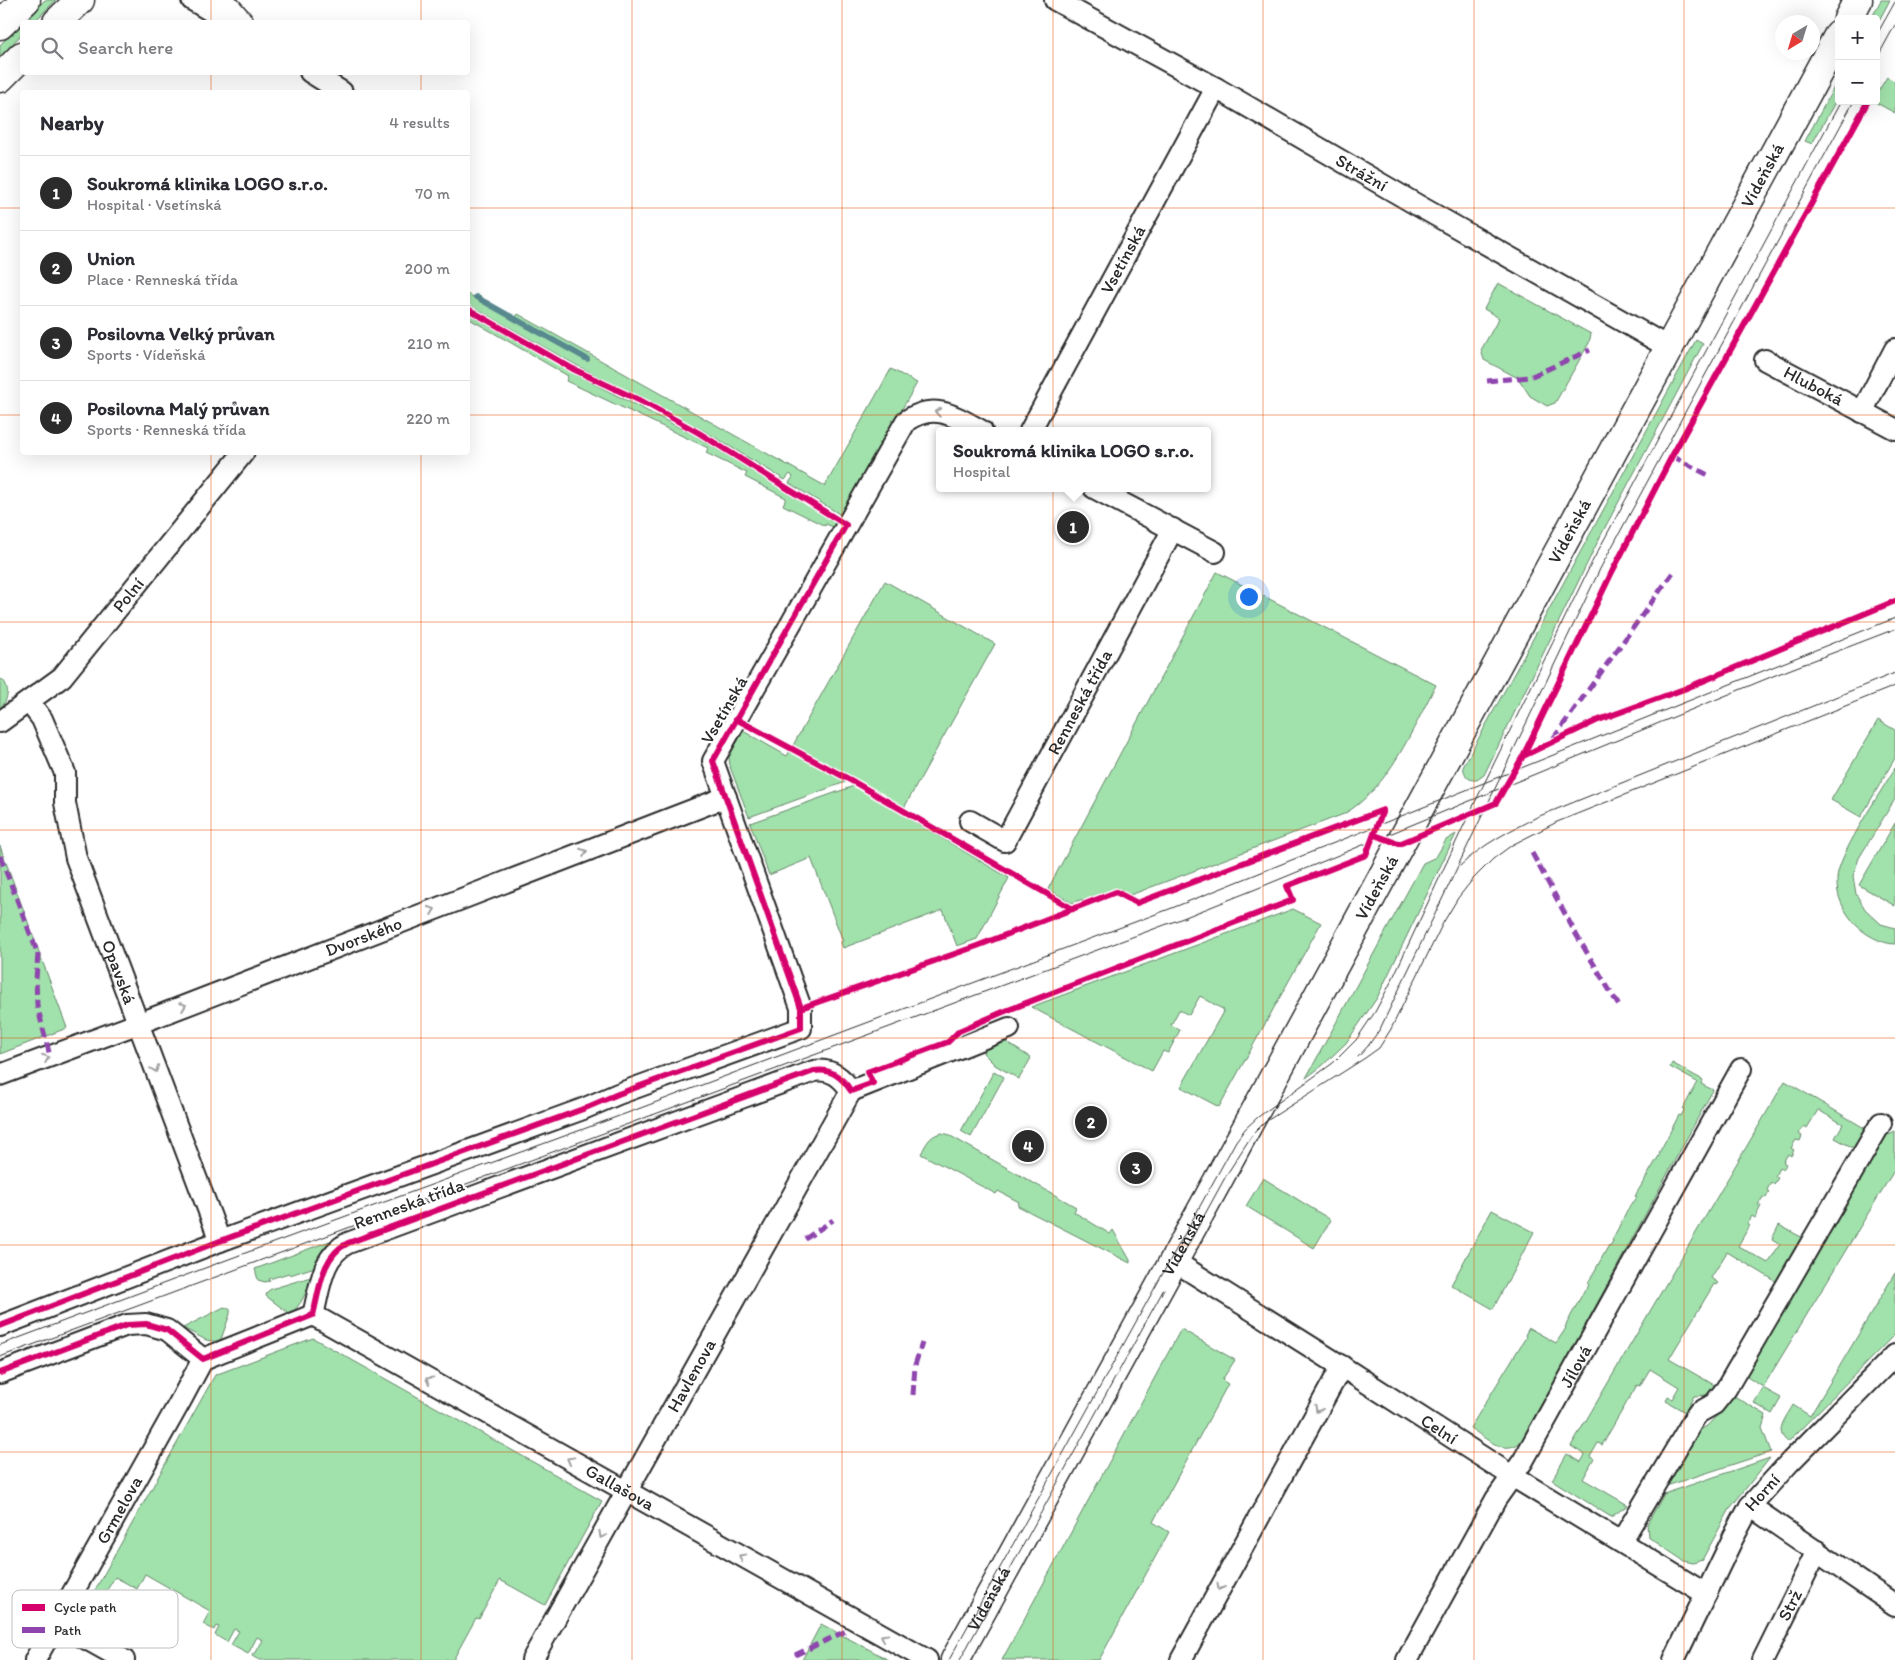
<!DOCTYPE html>
<html lang="en">
<head>
<meta charset="utf-8">
<style>
	:root { --surface:#fff; --page:#f2f2f3; --text:#2b2b33; --muted:#7c7c81; --line:#e1e1e2; --accent:#2b2b2b }
	body { margin:0; font-family:Itim,sans-serif; background:var(--page); color:var(--text) }
	.controls { position:absolute; right:15px; top:15px; display:grid; overflow:hidden; border-radius:5px; box-shadow:0 5px 20px #0002 }
	.controls button { width:45px; height:45px; display:grid; place-items:center; padding:0; border:0; border-bottom:1px solid var(--line); background:var(--surface); color:var(--text); font:25px sans-serif }
	.compass { position:absolute; left:1775px; top:15px; width:45px; height:45px; border-radius:50%; background:var(--surface); box-shadow:0 5px 20px #0002; rotate:218deg }
	.you { position:absolute; left:1248px; top:596px; width:18px; height:18px; margin:-12px; border:4px solid #fff; border-radius:50%; background:#1a73e8; box-shadow:0 0 0 8px #1a73e833 }
	.badge { display:grid; place-items:center; width:32px; height:32px; border-radius:50%; background:var(--accent); color:#fff; font-size:16px; font-weight:700 }
	.pin { position:absolute; translate:-50% -50%; border:2px solid #fff; box-shadow:0 1px 5px #0006 }
	.popup { position:absolute; left:936px; top:427px; width:275px; height:65px; box-sizing:border-box; display:grid; place-content:center; border-radius:5px; background:var(--surface); filter:drop-shadow(0 1px 4px #0005); font-size:16px; white-space:nowrap; color:var(--muted) }
	.popup b { font-size:19px; color:var(--text) }
	.popup::after { content:''; position:absolute; left:50%; top:100%; margin-left:-10px; border:10px solid transparent; border-top-color:var(--surface) }
	.list { margin:0; padding:0; list-style:none }
	h2 { display:flex; justify-content:space-between; align-items:center; height:65px; margin:0; padding:0 20px; font-size:21px }
	h2 small { font-size:16px; font-weight:400; color:var(--muted) }
	.list li { display:grid; grid-template-columns:32px 1fr auto; gap:15px; align-items:center; box-sizing:border-box; height:75px; padding:0 20px; border-top:1px solid var(--line) }
	.list b { display:block; font-size:19px; white-space:nowrap }
	.list p { margin:0; font-size:16px; white-space:nowrap; color:var(--muted) }
	.list em { font-size:16px; font-style:normal; color:var(--muted) }
	.icon { flex:none; width:28px; height:28px; fill:none; stroke:currentColor; stroke-width:2; stroke-linecap:round; stroke-linejoin:round }
	.map { position:relative; flex:none; width:1895px; height:1660px; overflow:hidden }
	.search { position:absolute; background:var(--surface); box-shadow:0 5px 20px #0002; left:20px; top:20px; width:450px; height:55px; display:flex; align-items:center; gap:12px; box-sizing:border-box; padding:0 18px; border-radius:5px; color:var(--muted); font-size:19px }
	.panel { position:absolute; background:var(--surface); box-shadow:0 5px 20px #0002; left:20px; top:90px; width:450px; height:365px; border-radius:5px }
	.map>svg:first-child { display:block }
</style>
</head>
<body>
<div class="map">
<svg width="1895" height="1660" viewBox="0 0 1895 1660">
	<rect width="100%" height="100%" fill="#fff"/>
	<filter id="ink" filterUnits="userSpaceOnUse"><feTurbulence type="fractalNoise" baseFrequency=".02" numOctaves="2"/><feDisplacementMap in="SourceGraphic" scale="10" xChannelSelector="R" yChannelSelector="G"/><feConvolveMatrix kernelMatrix="1 2 1 2 8 2 1 2 1" color-interpolation-filters="sRGB"/></filter>
	<g filter="url(#ink)">
		<path fill="#a1e1ab" stroke="#66866b" d="M45,0H56L34,22H22V34L0,57V45Z
			M1881,0H1890L1876,26V19H1871Z
			M1887,77L1895,82V113L1873,101H1876V95Z
			M1839,78V95L1812,144L1805,141Z
			M1498,283L1591,334L1589,343L1555,403L1547,406L1530,396L1518,378L1484,360L1481,350L1499,318L1484,309Z
			M468,294L589,361L590,360L515,318L518,314L825,486L891,369L917,383L841,515L789,483L793,477L790,474L785,480L701,429L576,365L468,304Z
			M468,314L571,372L694,435L836,523L838,529L826,524L825,526L783,505L786,498L745,477L747,473L706,453L708,448L566,381L568,376L468,318Z
			M1696,340L1703,344L1601,535L1484,775L1477,780C1467,781 1465,775 1463,767Z
			M1217,572L1436,685C1412,730 1389,788 1344,814L1133,894L1080,900L1072,903L1048,889Z
			M885,581L995,644L904,808L854,779L749,817L730,767L729,757L743,731L787,756Z
			M2,679C10,687 9,700 0,708V682Z
			M1878,720L1895,730V758L1861,817L1831,800Z
			M1895,768V799L1859,858L1853,876L1856,894L1865,909L1881,924L1895,928V944C1882,944 1864,934 1855,924C1844,911 1836,897 1837,879C1837,856 1881,792 1895,768Z
			M854,786L1009,878L977,939L957,946L943,910L843,948L841,942L843,941L811,858L769,875L750,823Z
			M1895,823V906L1859,885Z
			M1456,834L1377,998L1346,1043L1322,1066L1306,1078L1423,863L1436,857L1446,840Z
			M0,846L67,1028L0,1054Z
			M1293,909L1321,923L1219,1107L1181,1087L1224,1010L1200,996L1189,1015L1179,1010L1171,1025L1180,1030L1168,1053L1163,1051L1152,1071L1031,1007Z
			M1006,1042L1031,1058L1019,1079L995,1065L983,1053L984,1049Z
			M1672,1063L1703,1080L1701,1084L1713,1090L1523,1440C1505,1458 1486,1438 1470,1428L1526,1337L1525,1335L1529,1328L1556,1343L1566,1328L1565,1327L1585,1289H1587L1589,1284L1588,1283L1609,1245L1610,1246L1613,1241L1612,1240L1632,1202H1634L1637,1197L1635,1196L1660,1154L1659,1153L1679,1115L1681,1116L1684,1110L1683,1109L1697,1082L1670,1067Z
			M994,1071L1004,1077L971,1137L961,1131Z
			M1785,1081L1866,1129L1855,1149L1835,1138L1843,1124L1818,1110L1807,1128L1804,1126L1799,1134L1802,1136L1800,1141L1796,1140L1791,1148L1794,1150L1791,1156L1788,1154L1783,1162L1786,1164L1783,1170L1779,1168L1775,1176L1778,1178L1774,1184L1771,1182L1767,1190L1769,1192L1766,1198L1763,1197L1758,1205L1761,1206L1755,1218L1752,1216L1747,1224L1750,1225L1738,1246L1768,1263L1780,1244L1772,1239L1779,1225L1803,1238L1777,1282L1727,1252L1711,1278L1718,1283L1716,1285L1714,1284L1669,1359L1716,1386L1708,1395L1694,1396L1685,1412L1666,1401L1668,1397L1672,1399L1679,1387L1650,1369L1640,1386L1637,1385L1602,1445L1598,1443L1590,1457L1594,1459L1583,1479L1628,1505L1611,1517L1552,1480L1567,1454L1581,1462L1585,1455L1571,1446Z
			M1895,1131V1169L1763,1387L1742,1374L1884,1136Z
			M941,1133L947,1134L1076,1207L1074,1212L1110,1234L1113,1230L1130,1260V1263L1018,1206L1019,1202L998,1191L996,1194L921,1154C926,1144 929,1136 941,1133Z
			M546,1160L318,1266L290,1275L289,1273L269,1279L270,1281L265,1282L258,1280L255,1269Z
			M1263,1178L1331,1220L1314,1248L1246,1206Z
			M1492,1210L1534,1232L1493,1309L1451,1285Z
			M1895,1273V1334L1788,1442C1773,1431 1786,1418 1793,1405L1810,1416Z
			M314,1276L301,1302L291,1315L266,1296L267,1292L271,1289Z
			M224,1307L230,1309V1314L220,1342L206,1340L183,1328Z
			M1181,1329L1235,1360L1222,1380L1228,1384L1153,1522L1169,1532L1099,1660H1002Z
			M313,1338L602,1501L545,1605L500,1580L479,1619L476,1618L453,1660H259L252,1656L253,1653L255,1654L263,1640L257,1637L248,1654L231,1645L239,1631L234,1629L227,1642L215,1635L219,1627L216,1626L214,1630L203,1624L210,1611L145,1574L137,1589L115,1577L104,1595L102,1594L98,1600L100,1602L96,1610L118,1622L111,1634L80,1617L215,1375Z
			M1763,1388L1781,1398L1772,1414L1754,1403Z
			M1729,1393L1766,1415L1762,1428L1771,1452L1660,1488L1696,1432L1707,1426L1723,1409Z
			M1770,1458L1731,1507L1702,1560L1693,1563L1684,1561L1648,1537L1647,1524L1664,1494Z
			M821,1624L889,1660H802Z"/>
		<g fill="none" stroke-linecap="round" stroke-linejoin="round">
			<path stroke="#59898f" stroke-width="5.5" d="M476,297L587,359"/>
			<defs>
				<g id="minor">
					<path d="M192,0L229,22"/>
					<path id="s1" d="M1055,0L1216,88L1419,206L1668,347"/>
					<path d="M310,72L342,92"/>
					<path id="s2" d="M1765,360L1895,429"/>
					<path d="M1862,412L1895,349"/>
					<path id="s3" d="M1030,431L1216,88"/>
					<path d="M1094,488L1215,552"/>
					<path id="s4" d="M29,702L42,719L65,773V803L76,858L220,1241"/>
					<path id="s5" d="M0,722L62,677L244,452"/>
					<path id="s6" d="M970,821L1005,841L1173,529"/>
					<path id="s7" d="M0,1075L153,1018L726,797"/>
					<path d="M851,1091L1009,1028"/>
					<path id="s8" d="M1174,1261L1330,1359L1512,1476L1706,1594"/>
					<path id="s9" d="M313,1315L927,1660"/>
					<path d="M313,1315C320,1289 321,1256 348,1243L814,1071C831,1068 842,1077 851,1091"/>
					<path d="M0,1326L220,1241L583,1109L618,1094L801,1028V1008L713,761L906,421C935,401 956,417 982,431"/>
					<path d="M203,1359L313,1315"/>
					<path d="M0,1373L127,1325L146,1324L167,1330L203,1359"/>
					<path d="M1750,1506L1895,1605"/>
					<path d="M1621,1542L1695,1417L1698,1413L1714,1404L1726,1389L1881,1123"/>
					<path d="M56,1622L124,1660"/>
					<path id="s10" d="M35,1660L181,1400L203,1359"/>
					<path id="s11" d="M532,1660L851,1091"/>
					<path d="M1181,1660L1342,1366"/>
					<path id="s12" d="M1407,1660L1496,1499L1523,1461L1741,1069"/>
					<path id="s13" d="M1674,1660L1733,1538L1750,1506L1789,1463L1895,1355"/>
					<path id="s14" d="M1763,1660L1817,1551"/>
				</g>
				<g id="secondary">
					<path d="M1848,19L1858,0"/>
					<path id="s15" d="M955,1660L1217,1182L1839,34"/>
				</g>
				<path id="primary" d="M219,0L238,22
					M57,22L80,0
					M0,25L26,0
					M0,78L22,56"/>
			</defs>
			<use href="#minor" stroke="#2b2b2b" stroke-width="24"/>
			<use href="#secondary" stroke="#2b2b2b" stroke-width="31"/>
			<use href="#primary" stroke="#2b2b2b" stroke-width="31"/>
			<use href="#minor" stroke="#fff" stroke-width="20"/>
			<use href="#secondary" stroke="#fff" stroke-width="28"/>
			<use href="#primary" stroke="#fff" stroke-width="28"/>
			<path stroke="#2b2b2b" stroke-width="1" d="M1876,36L1895,2
				M1876,60L1895,25
				M1460,866C1483,844 1509,831 1537,817L1895,673
				M1358,1057L1368,1046L1380,1029L1601,567L1854,101
				M1176,1267L1227,1174L1252,1135L1265,1122L1365,1058L1379,1048L1391,1029L1443,923L1458,898L1473,879L1493,859L1512,845L1557,822L1895,686
				M0,1345L229,1259L630,1112L1172,908L1895,618
				M0,1357L1178,920L1256,889L1778,674L1895,629
				M949,1660L1236,1141L1245,1129L1258,1117L1333,1063L1356,1040L1375,1012L1391,982L1463,827L1592,562L1841,101
				M960,1660L1164,1289"/>
			<path stroke="#8e44ad" stroke-width="5" stroke-dasharray="10 5" stroke-linecap="butt" d="M1487,381L1530,377L1590,350
				M1672,456L1710,476
				M1553,739L1674,571
				M1532,853L1577,936L1619,1006
				M0,856L38,954L36,979L37,1005L50,1056
				M805,1239L833,1220
				M913,1395L915,1365L922,1343
				M795,1655L846,1631"/>
			<defs>
				<path id="cycleway" d="M736,719L854,782L1073,909
					M1523,756L1596,721L1684,689L1895,601
					M1375,835L1399,844L1496,803L1523,756L1612,572L1672,456L1868,101
					M801,1008L977,946L1116,892L1137,903L1383,810
					M0,1326L220,1241L583,1109L618,1094L801,1028V1008L713,761L846,525L699,433L647,404L573,369L468,309
					M0,1373L127,1325L146,1324L167,1330L203,1359L313,1315C320,1289 321,1256 348,1243L814,1071C831,1068 842,1077 851,1091L873,1083L867,1072L948,1042L959,1031L1003,1012L1293,900L1287,886L1366,855L1383,810"/>
			</defs>
			<use href="#cycleway" stroke="#fff" stroke-width="9"/>
			<use href="#cycleway" stroke="#d6006c" stroke-width="6"/>
		</g>
		<defs><path id="oneway-chevron" d="M-2-3.5L2.5 0L-2 3.5" fill="none" stroke-width="1.6" stroke-linecap="round" stroke-linejoin="round" transform="scale(1.25)"/></defs>
		<g stroke="#a0a0a0">
			<use href="#oneway-chevron" transform="translate(938 412) rotate(-171)"/>
			<use href="#oneway-chevron" transform="translate(584 852) rotate(-21)"/>
			<use href="#oneway-chevron" transform="translate(432 910) rotate(-21)"/>
			<use href="#oneway-chevron" transform="translate(183 1006) rotate(-21)"/>
			<use href="#oneway-chevron" transform="translate(46 1058) rotate(-21)"/>
			<use href="#oneway-chevron" transform="translate(155 1069) rotate(69)"/>
			<use href="#oneway-chevron" transform="translate(429 1380) rotate(-151)"/>
			<use href="#oneway-chevron" transform="translate(1318 1409) rotate(119)"/>
			<use href="#oneway-chevron" transform="translate(570 1460) rotate(-151)"/>
			<use href="#oneway-chevron" transform="translate(602 1535) rotate(119)"/>
			<use href="#oneway-chevron" transform="translate(742 1557) rotate(-151)"/>
			<use href="#oneway-chevron" transform="translate(1220 1587) rotate(119)"/>
			<use href="#oneway-chevron" transform="translate(884 1637) rotate(-151)"/>
		</g>
	</g>
	<path fill="none" stroke="#e8590c" stroke-width="1" stroke-opacity="0.55" d="M211,0V22M421,0V22M632,0V1660M842,0V1660M1053,0V1660M1263,0V1660M1474,0V1660M1684,0V1660M211,72V92M421,72V92M0,208H22M468,208H1895M0,415H22M468,415H1895M211,452V1660M421,452V1660M0,622H1895M0,830H1895M0,1038H1895M0,1245H1895M0,1452H1895"/>
	<g text-anchor="middle" dominant-baseline="central" stroke-width="4.5" stroke-linejoin="round" paint-order="stroke">
		<g font-size="18" fill="#2b2b2b" stroke="#fff">
			<text stroke="none"><textPath href="#s1" startOffset="352">Strážní</textPath></text>
			<text stroke="none"><textPath href="#s15" startOffset="1690">Vídeňská</textPath></text>
			<text stroke="none"><textPath href="#s3" startOffset="195">Vsetínská</textPath></text>
			<text stroke="none"><textPath href="#s2" startOffset="55">Hluboká</textPath></text>
			<text stroke="none"><textPath href="#s15" startOffset="1285">Vídeňská</textPath></text>
			<text stroke="none"><textPath href="#s5" startOffset="182">Polní</textPath></text>
			<text stroke="none"><textPath href="#s6" startOffset="198">Renneská třída</textPath></text>
			<text transform="translate(724 710) rotate(-60)">Vsetínská</text>
			<text stroke="none"><textPath href="#s15" startOffset="880">Vídeňská</textPath></text>
			<text stroke="none"><textPath href="#s7" startOffset="389">Dvorského</textPath></text>
			<text stroke="none"><textPath href="#s4" startOffset="288">Opavská</textPath></text>
			<text transform="translate(409 1204) rotate(-20)">Renneská třída</text>
			<text stroke="none"><textPath href="#s15" startOffset="475">Vídeňská</textPath></text>
			<text stroke="none"><textPath href="#s12" startOffset="339">Jílová</textPath></text>
			<text stroke="none"><textPath href="#s11" startOffset="326">Havlenova</textPath></text>
			<text stroke="none"><textPath href="#s8" startOffset="314">Celní</textPath></text>
			<text stroke="none"><textPath href="#s9" startOffset="352">Gallašova</textPath></text>
			<text stroke="none"><textPath href="#s13" startOffset="190">Horní</textPath></text>
			<text stroke="none"><textPath href="#s10" startOffset="172">Grmelova</textPath></text>
			<text stroke="none"><textPath href="#s15" startOffset="70">Vídeňská</textPath></text>
			<text stroke="none"><textPath href="#s14" startOffset="61">Strž</textPath></text>
		</g>
	</g>
	<rect x="12" y="1590" width="166" height="58" rx="8" fill="#fff" stroke="#bfbfbf" stroke-width="1"/>
	<rect x="22" y="1604" width="23" height="7" fill="#d6006c"/>
	<rect x="22" y="1627" width="23" height="6" fill="#8e44ad"/>
	<g font-size="14" fill="#2b2b2b">
		<text x="54" y="1612">Cycle path</text>
		<text x="54" y="1635">Path</text>
	</g>
</svg>
<div class="controls">
<button>+</button>
<button>−</button>
</div>
<svg class="compass" viewBox="-18 -18 36 36"><path d="M0-13l5 13h-10z" fill="#e53935"/><path d="M0 13l5-13h-10z" fill="#7c7c81"/></svg>
<div class="you"></div>
<div class="pin badge" style="left:1073px;top:527px">1</div>
<div class="popup"><b>Soukromá klinika LOGO s.r.o.</b>Hospital</div>
<div class="pin badge" style="left:1091px;top:1122px">2</div>
<div class="pin badge" style="left:1136px;top:1168px">3</div>
<div class="pin badge" style="left:1028px;top:1146px">4</div>
<div class="search"><svg class="icon" aria-label="search" viewBox="0 0 24 24"><circle cx="10" cy="10" r="6"/><path d="M15 15l6 6"/></svg>Search here</div>
<section class="panel">
<h2>Nearby<small>4 results</small></h2>
<ul class="list">
<li><span class="badge">1</span><div><b>Soukromá klinika LOGO s.r.o.</b><p>Hospital · Vsetínská</p></div><em>70 m</em></li>
<li><span class="badge">2</span><div><b>Union</b><p>Place · Renneská třída</p></div><em>200 m</em></li>
<li><span class="badge">3</span><div><b>Posilovna Velký průvan</b><p>Sports · Vídeňská</p></div><em>210 m</em></li>
<li><span class="badge">4</span><div><b>Posilovna Malý průvan</b><p>Sports · Renneská třída</p></div><em>220 m</em></li>
</ul>
</section>
</div>
</body>
</html>
